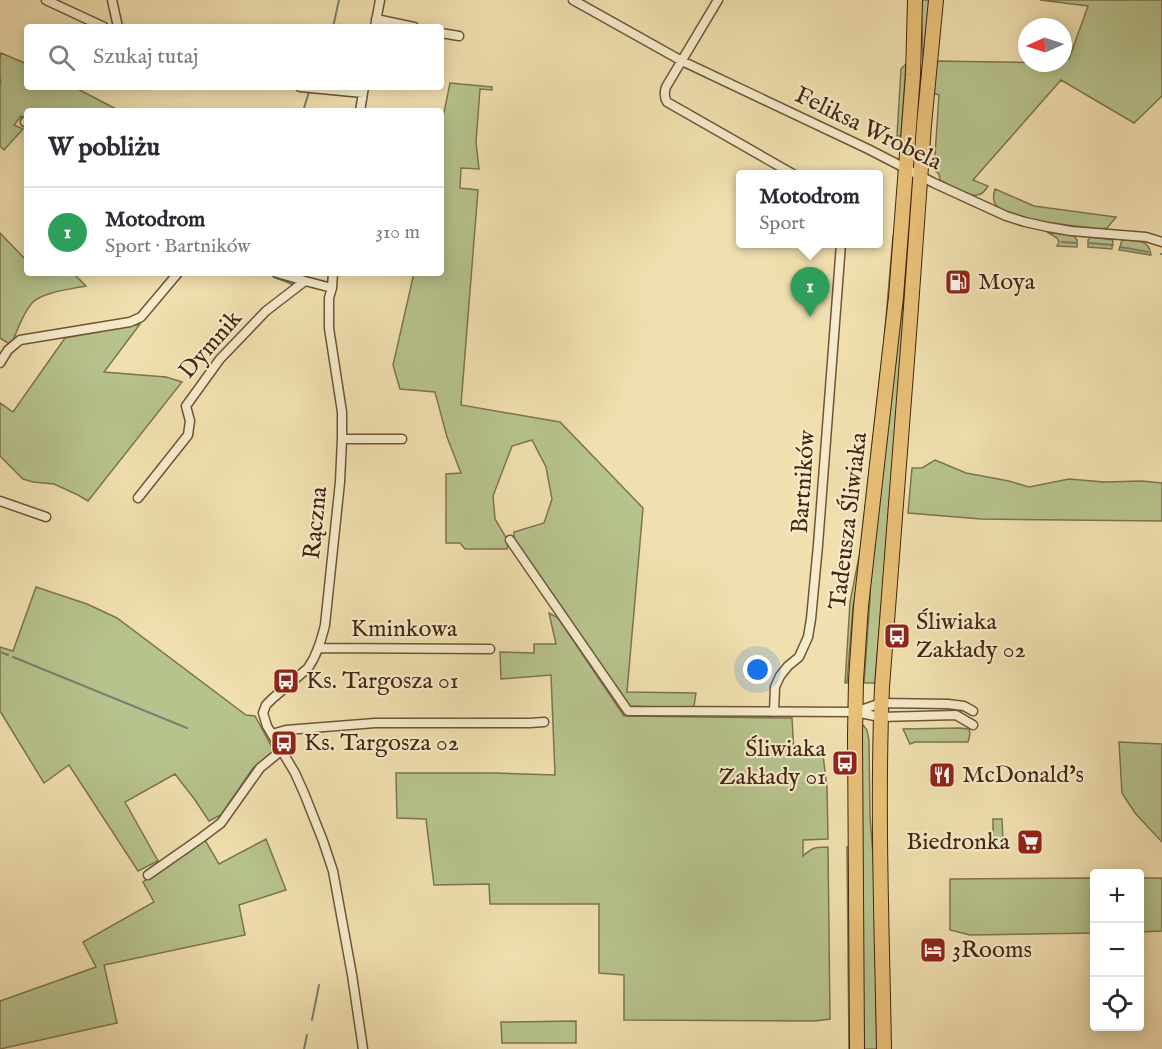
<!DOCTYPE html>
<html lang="pl">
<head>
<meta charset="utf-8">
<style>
	:root { --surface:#fff; --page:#f7f7f7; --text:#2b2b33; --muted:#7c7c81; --line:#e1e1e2; --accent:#1a73e8 }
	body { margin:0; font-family:"IM FELL English",serif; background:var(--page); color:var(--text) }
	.controls { position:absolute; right:18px; bottom:18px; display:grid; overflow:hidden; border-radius:6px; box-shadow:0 3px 15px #0003 }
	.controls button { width:54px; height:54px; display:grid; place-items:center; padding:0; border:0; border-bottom:2px solid var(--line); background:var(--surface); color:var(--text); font:30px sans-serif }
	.compass { position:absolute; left:1018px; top:18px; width:54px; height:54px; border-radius:50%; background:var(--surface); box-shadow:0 3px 15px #0003; rotate:267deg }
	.you { position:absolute; left:758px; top:670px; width:21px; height:21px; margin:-15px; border:4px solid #fff; border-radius:50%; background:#1a73e8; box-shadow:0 0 0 9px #1a73e833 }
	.badge { display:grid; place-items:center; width:39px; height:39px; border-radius:50%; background:var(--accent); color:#fff; font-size:20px; font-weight:700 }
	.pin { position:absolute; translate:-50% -50px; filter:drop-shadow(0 2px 3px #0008) }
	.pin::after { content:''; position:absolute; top:32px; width:21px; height:18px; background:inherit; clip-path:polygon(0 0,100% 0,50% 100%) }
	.popup { position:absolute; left:736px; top:170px; width:147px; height:78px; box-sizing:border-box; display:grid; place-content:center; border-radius:6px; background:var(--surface); filter:drop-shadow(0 2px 4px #0005); font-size:20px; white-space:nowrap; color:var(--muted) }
	.popup b { font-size:22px; color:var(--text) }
	.popup::after { content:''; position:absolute; left:50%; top:100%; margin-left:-12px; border:12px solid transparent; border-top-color:var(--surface) }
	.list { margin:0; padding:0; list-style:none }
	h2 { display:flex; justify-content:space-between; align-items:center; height:78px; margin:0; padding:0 24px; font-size:26px }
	h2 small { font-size:20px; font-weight:400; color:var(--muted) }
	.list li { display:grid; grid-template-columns:39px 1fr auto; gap:18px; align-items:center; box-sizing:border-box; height:90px; padding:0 24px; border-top:2px solid var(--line) }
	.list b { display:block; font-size:22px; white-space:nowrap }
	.list p { margin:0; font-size:20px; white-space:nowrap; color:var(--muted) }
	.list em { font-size:20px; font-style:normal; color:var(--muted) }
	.icon { flex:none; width:33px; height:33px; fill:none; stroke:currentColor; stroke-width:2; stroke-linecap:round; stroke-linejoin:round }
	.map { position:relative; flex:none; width:1162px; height:1049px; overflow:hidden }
	.search { position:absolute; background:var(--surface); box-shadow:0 3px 15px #0003; left:24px; top:24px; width:420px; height:66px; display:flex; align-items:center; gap:15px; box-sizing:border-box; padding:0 21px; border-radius:6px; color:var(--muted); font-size:22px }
	.panel { position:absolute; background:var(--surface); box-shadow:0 3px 15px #0003; left:24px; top:108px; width:420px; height:168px; border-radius:6px }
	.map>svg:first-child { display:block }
</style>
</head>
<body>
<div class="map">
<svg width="1162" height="1049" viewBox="0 0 1162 1049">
	<rect width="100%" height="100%" fill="#f1e0af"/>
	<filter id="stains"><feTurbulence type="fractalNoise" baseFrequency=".00333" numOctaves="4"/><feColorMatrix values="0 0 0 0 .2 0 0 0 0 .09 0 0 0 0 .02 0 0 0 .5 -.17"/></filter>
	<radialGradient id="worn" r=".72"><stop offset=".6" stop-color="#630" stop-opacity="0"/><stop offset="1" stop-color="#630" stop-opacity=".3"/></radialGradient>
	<path fill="#b7c38d" stroke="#7d744f" stroke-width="1.5" d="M921,0H932L924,62L923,60Z
		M1040,0H1162V96L1134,123L1061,80L973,180L988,186C985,191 982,195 977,195C968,197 948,184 940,180L939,174L934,170L939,95L933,93L935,61L1063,63L1064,59H1069L1088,6Z
		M1,53L27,64V87H74L120,111H27V119L21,116L14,125L23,129L4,150L0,146V85L1,80H0V57Z
		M906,64L901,136H897L901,69Z
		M450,83L492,87V90L480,89L476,142L479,169L461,168L460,188L478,190L461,405L560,422L643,508L627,692L696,693L694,706L688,708L628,706L627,701H623L514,541V532L544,523L552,499L546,467L532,440L512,446L493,496L495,519L508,541L507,549H465L460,543H446V474L461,473L447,437L435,392L400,389L393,365L414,273H441V127Z
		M995,189L1034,206L1116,217L1107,228L1098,229C1074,225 1016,223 998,207C992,202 993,195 995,189Z
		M1047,232L1073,235L1077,240V247L1057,246L1059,242L1057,238Z
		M0,233L27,261V273H38L40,275L42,273H73L86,286C71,289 42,292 32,303C22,314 17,332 11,345L0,338Z
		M893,236H895L896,245L863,553L853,607L847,683H845L850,602L860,552L884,341Z
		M1091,237L1113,240L1112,249L1088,247V240Z
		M1122,240C1135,241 1149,238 1151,255L1119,250Z
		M904,281V325L875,683H864L870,599L871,554Z
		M140,324L104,372L166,377L182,382L88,501L78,495L54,484L33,482L23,479L0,456V403L13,412L65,338Z
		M935,460L966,473L1009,481L1029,487L1069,479L1104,482L1142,481L1162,483V521L981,519L908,513L912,468H922Z
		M36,587L87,604L117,618L246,715L255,716L274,751L253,768L221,815L209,821L195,800L175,774L125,802L158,861L138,871L69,765L44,783L0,711V647L13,651Z
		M549,613L558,618L624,716L792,718L794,754H821L823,755L827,788L828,839L803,840V856C812,848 814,847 828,847L830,1019L815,1021L624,1020V975L599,973V904H490L489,884L434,885L426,819L397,818L396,773H496L555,775L551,675L501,679L500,652L534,653V644H556Z
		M863,725L867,730L869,740L870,817L874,868L877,1049H861L862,726Z
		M959,728L969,729L970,734L968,742H915L910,744L903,729Z
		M1119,742L1162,744V842L1135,813L1122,793Z
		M993,819H1002L1003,841H993Z
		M266,839L286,890L239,905L245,935L104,965L117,1023L0,1049V1001L96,967L83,942L154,902L143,882L205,840L219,864Z
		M847,847L850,849L852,1049H849Z
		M1094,878V933L970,935L950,930V879Z
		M1140,878H1162V931L1140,932Z
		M576,1021V1043H502L501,1022Z"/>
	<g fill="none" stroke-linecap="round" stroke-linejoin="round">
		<path stroke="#797f72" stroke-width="2" d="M333,27L339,0
			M303,111L309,92
			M1062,242L1077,243
			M1088,243L1113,245
			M1120,247L1148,252
			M1161,254H1162
			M269,273L274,277L292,284
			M0,652L8,655
			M13,657L187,728
			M312,1020L319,985
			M304,1049L307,1035"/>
		<defs>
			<path id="street" d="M46,0L104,27
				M112,0L118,27
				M573,0L682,61L868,149L934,183L1006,216L1025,222L1048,227L1071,231L1146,237L1162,242
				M718,0L666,87C664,93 664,97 667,102L793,174
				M376,19L414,27
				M375,27L380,0
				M441,33L459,36
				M300,87L363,93
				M360,111L364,87
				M25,122L27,123
				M277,273L305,281
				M333,273L332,288L329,298V328L342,412V439L340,482L325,625C321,641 317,655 308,668L272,699L266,705L263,713L267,726L295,773L304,793L323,841L333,871L352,975L363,1049
				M0,363L8,350L20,340L130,322L141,317L178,273
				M342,439H402
				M138,498L188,435L190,421L186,406L220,359L266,311L305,281L332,288
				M0,501L46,517
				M510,540L628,711L855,712L880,717L956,715L973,725
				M318,648L490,649
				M774,712L775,687L780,676L788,666L799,657L808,637L811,619L818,545L841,244
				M855,712L881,703L948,704L964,706L973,711
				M272,734L286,730L375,723H530L544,722
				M148,875L201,838L221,823L260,768L282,750"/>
			<path id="primary" d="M857,1049L855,735L856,680L861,606L896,297L913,75L915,0
				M884,1049C882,929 877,808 882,687L910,321L924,125L936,0"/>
		</defs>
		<use href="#street" stroke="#6e5438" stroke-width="11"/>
		<use href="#primary" stroke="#432511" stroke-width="16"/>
		<use href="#street" stroke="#f6ebcb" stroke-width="8"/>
		<use href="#primary" stroke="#e8c078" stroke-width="14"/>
	</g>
	<defs>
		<symbol id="fuel-square" viewBox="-11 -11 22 22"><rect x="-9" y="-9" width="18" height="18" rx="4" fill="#8f2418" stroke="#f6ebcb"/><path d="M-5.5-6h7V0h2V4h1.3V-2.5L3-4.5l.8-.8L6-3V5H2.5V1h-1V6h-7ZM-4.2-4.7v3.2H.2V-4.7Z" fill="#fff"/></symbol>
		<symbol id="bus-square" viewBox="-11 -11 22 22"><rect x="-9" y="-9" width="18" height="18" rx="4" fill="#8f2418" stroke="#f6ebcb"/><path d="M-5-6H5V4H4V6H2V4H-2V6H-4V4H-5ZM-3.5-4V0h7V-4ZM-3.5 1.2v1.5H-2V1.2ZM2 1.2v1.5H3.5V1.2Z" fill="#fff"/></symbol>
		<symbol id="restaurant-square" viewBox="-11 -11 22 22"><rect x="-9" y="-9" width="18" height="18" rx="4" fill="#8f2418" stroke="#f6ebcb"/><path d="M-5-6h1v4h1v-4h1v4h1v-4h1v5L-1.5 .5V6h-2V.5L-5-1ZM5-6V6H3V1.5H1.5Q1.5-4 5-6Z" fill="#fff"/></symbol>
		<symbol id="supermarket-square" viewBox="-11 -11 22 22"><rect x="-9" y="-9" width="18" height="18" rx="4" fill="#8f2418" stroke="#f6ebcb"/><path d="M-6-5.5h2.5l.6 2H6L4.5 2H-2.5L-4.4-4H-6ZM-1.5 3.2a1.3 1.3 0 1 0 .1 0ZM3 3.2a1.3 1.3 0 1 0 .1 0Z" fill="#fff"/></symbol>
		<symbol id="hotel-square" viewBox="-11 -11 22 22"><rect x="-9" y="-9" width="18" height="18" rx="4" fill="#8f2418" stroke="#f6ebcb"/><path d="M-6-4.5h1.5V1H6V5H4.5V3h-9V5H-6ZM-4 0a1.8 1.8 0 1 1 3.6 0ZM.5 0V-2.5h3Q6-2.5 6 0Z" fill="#fff"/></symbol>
	</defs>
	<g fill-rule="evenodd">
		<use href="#fuel-square" x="943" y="267" width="30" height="30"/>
		<use href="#bus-square" x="882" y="621" width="30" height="30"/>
		<use href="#bus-square" x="271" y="666" width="30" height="30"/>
		<use href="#bus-square" x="269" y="728" width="30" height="30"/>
		<use href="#bus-square" x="830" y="748" width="30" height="30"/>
		<use href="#restaurant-square" x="927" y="760" width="30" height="30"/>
		<use href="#supermarket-square" x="1015" y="827" width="30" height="30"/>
		<use href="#hotel-square" x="918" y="935" width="30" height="30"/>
	</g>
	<g text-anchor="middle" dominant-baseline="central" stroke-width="4.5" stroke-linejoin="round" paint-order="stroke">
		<g font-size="24" fill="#432511" stroke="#f6ebcb">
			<text transform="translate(868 129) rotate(26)">Feliksa Wrobela</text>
			<text transform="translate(211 345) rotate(-49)">Dymnik</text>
			<text transform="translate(804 482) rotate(-86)">Bartników</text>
			<text transform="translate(849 521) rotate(-83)">Tadeusza Śliwiaka</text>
			<text transform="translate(316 523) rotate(-84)">Rączna</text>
			<text x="404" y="629">Kminkowa</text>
		</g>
		<g font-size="24" fill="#432511" stroke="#f6ebcb" text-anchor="start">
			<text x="978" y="282">Moya</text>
			<text x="916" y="622">Śliwiaka<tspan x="916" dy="28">Zakłady 02</tspan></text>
			<text x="306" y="681">Ks. Targosza 01</text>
			<text x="304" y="743">Ks. Targosza 02</text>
			<text x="826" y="749" text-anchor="end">Śliwiaka<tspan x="826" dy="28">Zakłady 01</tspan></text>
			<text x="962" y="775">McDonald's</text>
			<text x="1010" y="842" text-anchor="end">Biedronka</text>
			<text x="952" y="950">3Rooms</text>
		</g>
	</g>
	<rect width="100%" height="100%" filter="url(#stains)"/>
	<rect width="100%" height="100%" fill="url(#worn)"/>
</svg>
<div class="controls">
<button>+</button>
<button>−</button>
<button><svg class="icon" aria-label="locate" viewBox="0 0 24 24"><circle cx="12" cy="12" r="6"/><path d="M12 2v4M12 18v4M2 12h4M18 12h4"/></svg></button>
</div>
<svg class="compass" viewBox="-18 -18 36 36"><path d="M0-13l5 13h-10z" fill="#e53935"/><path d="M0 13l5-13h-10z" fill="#7c7c81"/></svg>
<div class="you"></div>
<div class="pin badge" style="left:810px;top:317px;background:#2e9e5b">1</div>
<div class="popup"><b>Motodrom</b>Sport</div>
<div class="search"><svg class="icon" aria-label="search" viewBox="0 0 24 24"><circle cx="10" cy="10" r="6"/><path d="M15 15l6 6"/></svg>Szukaj tutaj</div>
<section class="panel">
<h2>W pobliżu<small></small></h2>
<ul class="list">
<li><span class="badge" style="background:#2e9e5b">1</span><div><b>Motodrom</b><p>Sport · Bartników</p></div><em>310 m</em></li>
</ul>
</section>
</div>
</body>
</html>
